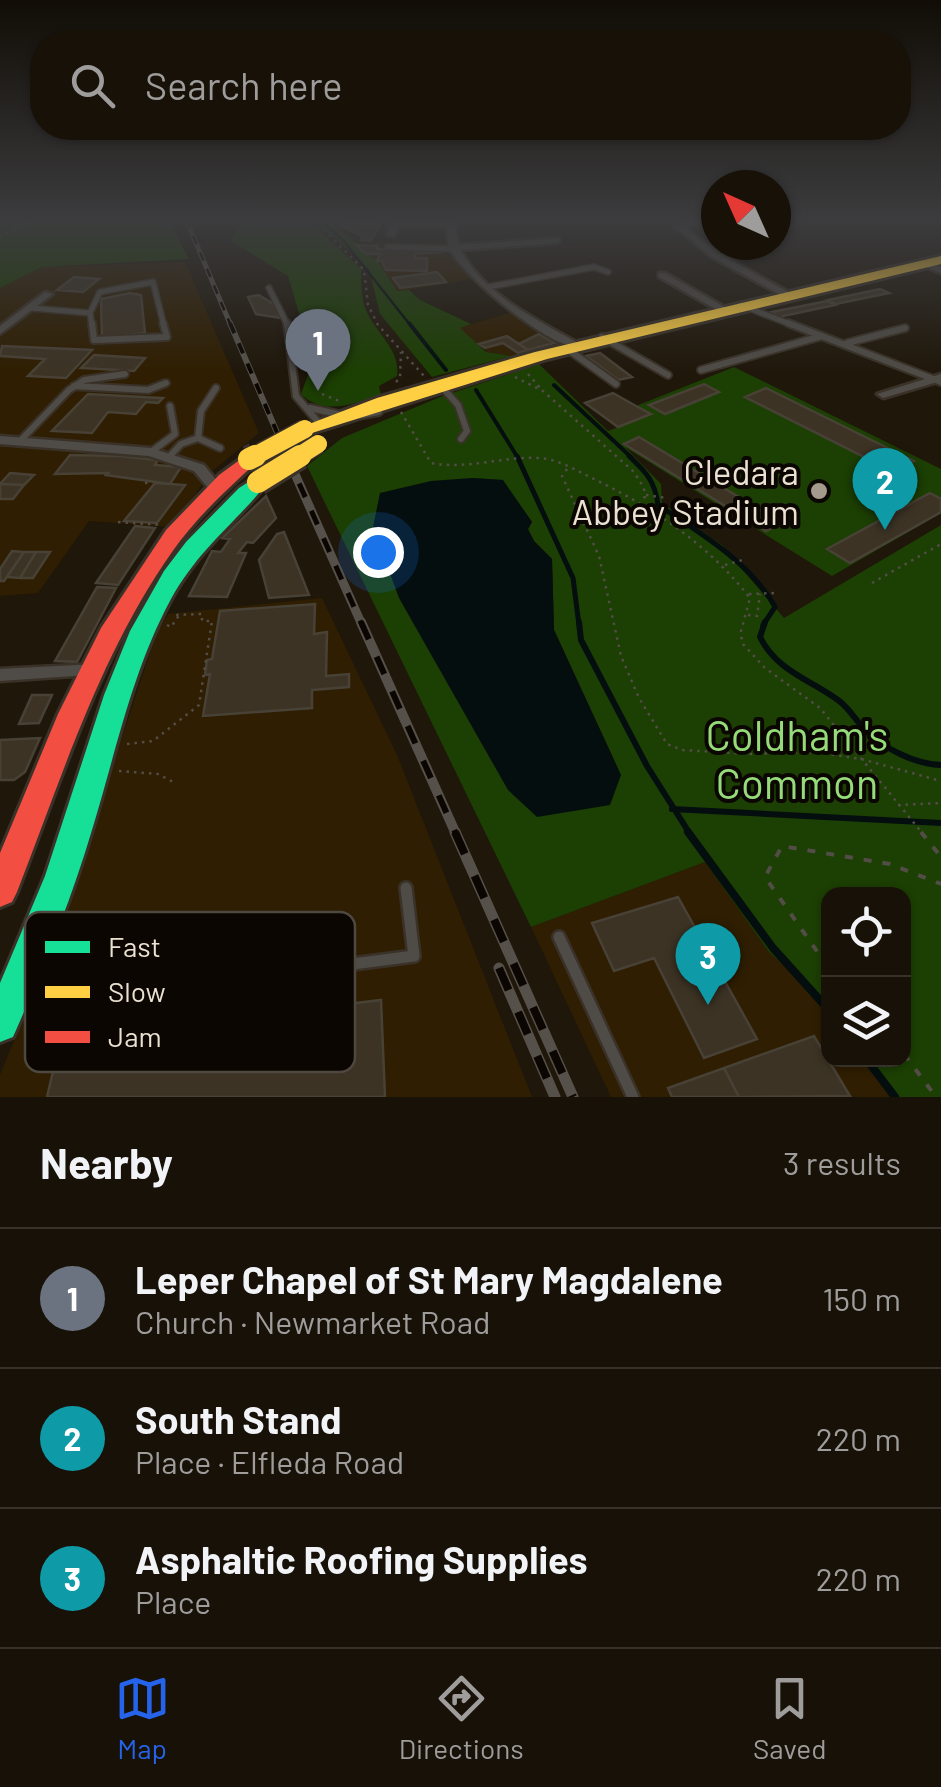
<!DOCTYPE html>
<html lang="en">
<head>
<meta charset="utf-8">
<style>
	:root { --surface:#171108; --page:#241f16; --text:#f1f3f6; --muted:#9e9d9c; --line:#363129; --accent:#2563eb }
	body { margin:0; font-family:Barlow,sans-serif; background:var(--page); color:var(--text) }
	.controls { position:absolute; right:30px; bottom:30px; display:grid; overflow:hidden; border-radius:20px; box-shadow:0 2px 8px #0004 }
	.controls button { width:90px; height:90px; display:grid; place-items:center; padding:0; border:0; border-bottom:2px solid var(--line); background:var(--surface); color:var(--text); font:50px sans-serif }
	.compass { position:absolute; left:701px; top:170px; width:90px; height:90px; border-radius:50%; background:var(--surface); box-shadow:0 2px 8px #0004; rotate:315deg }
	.you { position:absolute; left:378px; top:552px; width:35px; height:35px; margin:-25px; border:8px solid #fff; border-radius:50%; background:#1a73e8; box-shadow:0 0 0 15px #1a73e833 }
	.badge { display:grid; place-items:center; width:65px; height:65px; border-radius:50%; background:var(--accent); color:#fff; font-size:32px; font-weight:700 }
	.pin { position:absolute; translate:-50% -82px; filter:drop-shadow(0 2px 5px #0008) }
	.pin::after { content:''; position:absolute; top:52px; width:35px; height:30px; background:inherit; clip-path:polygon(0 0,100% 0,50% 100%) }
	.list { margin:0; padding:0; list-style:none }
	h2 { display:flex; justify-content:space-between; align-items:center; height:130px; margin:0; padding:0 40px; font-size:42px }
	h2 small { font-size:32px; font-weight:400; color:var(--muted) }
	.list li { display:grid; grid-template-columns:65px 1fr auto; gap:30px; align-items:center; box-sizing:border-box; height:140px; padding:0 40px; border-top:2px solid var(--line) }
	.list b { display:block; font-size:38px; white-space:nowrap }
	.list p { margin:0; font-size:32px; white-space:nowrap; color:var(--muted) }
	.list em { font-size:32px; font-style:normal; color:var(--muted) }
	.icon { flex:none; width:55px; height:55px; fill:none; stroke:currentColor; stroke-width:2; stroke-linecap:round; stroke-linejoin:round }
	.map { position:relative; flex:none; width:941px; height:1097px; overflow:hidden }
	.search { position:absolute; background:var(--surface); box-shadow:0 2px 8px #0004; left:30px; right:30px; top:30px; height:110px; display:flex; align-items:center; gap:25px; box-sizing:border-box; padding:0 35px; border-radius:40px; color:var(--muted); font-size:38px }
	.sheet { height:550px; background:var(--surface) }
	nav { display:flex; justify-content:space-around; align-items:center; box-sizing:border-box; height:140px; border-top:2px solid var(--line); background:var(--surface); font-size:28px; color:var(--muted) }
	nav a { display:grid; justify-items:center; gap:5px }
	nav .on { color:var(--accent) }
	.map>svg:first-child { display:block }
</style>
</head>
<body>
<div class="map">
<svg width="941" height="1097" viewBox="0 0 941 1097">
	<rect width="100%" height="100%" fill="#1f170a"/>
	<path fill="#2f1e01" d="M353,241L445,243L470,279L397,292Z
		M185,262L259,433L210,473L173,527L89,521L38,593L0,596V288L42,267Z
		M513,312L556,343L511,356L487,352L458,328Z
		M322,598L397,755L532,1097H0V1075L50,953L157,632L168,614Z
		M705,862L769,952L805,985L828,1016V1060H862L891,1097H611L531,927Z"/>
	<path fill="#1c3f03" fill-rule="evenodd" d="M0,219H168L189,259L42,267L0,288Z
		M243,219H307L361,269C361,282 361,298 366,310C375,333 401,349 397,376L379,386L381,395C355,403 324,417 301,394L312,364L334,369L298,357L301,320L288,276L231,241Z
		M315,219H328L379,263L397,291L409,290L420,300L471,324L460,328L486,352L511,356L432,377L380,314L369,269Z
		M539,364L608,431L650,415L636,406L734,367L941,469V513L832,576L625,447L661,484L662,503L723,546L721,550L734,560L784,618L941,525V1097H891L862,1060H904V894H828V1016L805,985L769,952L705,862L531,927L307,466L342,438L440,397ZM472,478L502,480L532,522L528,529L534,541L552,559L554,630L621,775Z"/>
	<path fill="#040e0f" d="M472,478L503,480L532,522L528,529L534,541L552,559L554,630L621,775L610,805L537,817L508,790L399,598L373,527L380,493L431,481Z"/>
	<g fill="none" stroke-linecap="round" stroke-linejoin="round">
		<path stroke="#040e0f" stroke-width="2.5" d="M319,219L342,239L411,326"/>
		<path stroke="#040e0f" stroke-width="4" d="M409,323L446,370
			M554,385L632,458
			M476,390L518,458"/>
		<path stroke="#040e0f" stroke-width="5" d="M517,456L573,578L579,625
			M629,456C646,472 655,481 658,505C699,532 751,563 775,607L763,625"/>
		<path stroke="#040e0f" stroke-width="6" d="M579,622L581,640L647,766L690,834
			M765,622L760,637C777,671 809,679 838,700C849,708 855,719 864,729C883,748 914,764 941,765
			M672,809L941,823"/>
		<path stroke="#040e0f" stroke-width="8" d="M688,832L773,948L828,1009
			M867,1060L895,1097"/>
	</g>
	<path fill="#3c3324" stroke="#484136" stroke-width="2.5" d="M343,222L378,223L376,226H380L370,241L361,240L363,236L340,226Z
		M356,245L378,246L377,249L445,252L415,254V258H427V271L386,270L382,261H377L380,254H366Z
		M437,272L446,282L400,288L393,278Z
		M74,277L99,279L83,292L57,290Z
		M880,289L889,293L836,304L828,300Z
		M130,293L141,295L145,333L102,338L101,299Z
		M259,295L278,307L281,318L256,314L248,297Z
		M827,301L835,305L779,317L772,312Z
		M539,334L554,343L528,350L519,344Z
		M507,336L528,350L518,353L503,343L485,348L479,344Z
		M2,346L92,350L66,378L28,376L45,359L0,356Z
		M600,353L632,377L618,380L586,356Z
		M94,355L145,358L134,371L81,368Z
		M704,384L719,392L665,414L649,405Z
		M766,388L914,461L894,472L745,397Z
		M613,393L636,406L651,414L618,427L585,403Z
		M88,394L163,398L158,403L146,402L136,414L108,412L92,433L52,431Z
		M639,437L782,523L766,531L624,444Z
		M70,455L120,456L158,460L155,465L181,467L170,484L106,475L108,473L55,474Z
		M10,473L34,475L24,485L0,484Z
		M155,483L185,485L157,523L124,521Z
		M0,484L24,485L13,499H0Z
		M930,493L941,499V512L850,563L827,549Z
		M266,496L276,518L253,543L247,542L238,553H246L227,597L189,596L212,551L221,552L230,539L222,538Z
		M135,526L155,528L118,585L96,583Z
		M284,532L309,595L269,598L259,560L277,534Z
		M12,551L24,552L4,581H0V569Z
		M24,552H36L20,578L7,577Z
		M36,552H50L33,578H20Z
		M97,587L116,588L77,662L55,661Z
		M315,604L314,634L327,632L326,676L349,674V687L312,690V708L203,716L210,674L205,675L207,660L212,659L220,611Z
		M32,695H52L39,723L19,724Z
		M40,738L25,772L14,780H0V740Z
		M678,897L757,1039L704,1058L654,958L614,971L592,923Z
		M259,989L257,1015L381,1000L385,1097H47L55,1063L66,1062L71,1035L172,1023L175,998Z
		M814,1036L850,1096L739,1097L724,1068Z
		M724,1068L739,1097H672L668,1088Z"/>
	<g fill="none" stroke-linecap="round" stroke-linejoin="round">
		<defs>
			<path id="lane-far2" d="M387,247L454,249
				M488,287L594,267L608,272
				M269,288L288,326
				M741,305L795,326
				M31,308L90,313
				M90,313L92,326
				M90,313L100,292L153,282L164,326"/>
			<path id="lane-far1" d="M92,323L94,340L167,337L163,323
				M287,323L296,396L319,423
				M788,323L941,382
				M602,337L668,375
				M847,343L905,328
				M566,348L616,384
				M701,370L822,336
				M74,386L148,390L166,383
				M441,386L458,405L467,431L461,439
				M310,408L351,417L379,412
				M198,438L201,411L216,388
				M20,441L69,390L84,380L125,374
				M151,452L175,434L170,406
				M168,458L181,444L198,438L220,448"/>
			<path id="lane" d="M559,937L633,1097
				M23,994L230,980L414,956L406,888"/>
			<path id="street" d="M445,219H453L459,245L559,238V242L556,243L461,250C483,294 537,320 578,343V347C548,347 463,276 450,249C447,243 447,234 446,226H399L394,237L387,235L393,221H445Z
				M695,219H711L684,227L718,253L792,294V298H786L712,257L674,226Z
				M926,261L941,267V273L923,266V262Z
				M659,273H665L728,309L719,311L659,277Z
				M45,292L53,294L0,334V326Z
				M941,374V381L883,398L877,394Z
				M0,436L151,448L204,465L221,486L214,490L209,489L194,471L149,456L0,444Z
				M96,664L102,666L105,670L102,674L0,681V669Z"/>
			<path id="fast" d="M258,476L268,482C234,525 200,547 171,599C132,671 116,752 92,830C71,901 43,969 13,1037L0,1042V983L45,876L104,695L130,631L164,571L186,542L239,488Z"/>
			<path id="slow" d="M941,256V264L547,359L312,433H298L296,429L377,398L535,352Z"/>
			<path id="jam" d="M249,453L259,459L256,463C226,490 195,519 172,552C100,654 62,777 17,892L12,902L0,907V853L58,714L101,628L166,530L219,475Z"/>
		</defs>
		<use href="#lane-far2" stroke="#3a3228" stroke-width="8"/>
		<use href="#lane-far1" stroke="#3a3228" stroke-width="10"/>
		<use href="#lane" stroke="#3a3228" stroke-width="16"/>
		<use href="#street" stroke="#3a3228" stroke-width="5"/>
		<use href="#fast" stroke="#3a3228" stroke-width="6"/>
		<use href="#slow" stroke="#3a3228" stroke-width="6"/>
		<use href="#jam" stroke="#3a3228" stroke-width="6"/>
		<path stroke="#524d47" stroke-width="2.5" stroke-dasharray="2.5 5" stroke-linecap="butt" d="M313,219L364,270L368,305L378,325L424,376
			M0,237L37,219
			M528,374L542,390
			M515,377L543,391L634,472L644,488L645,503
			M396,382L400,378L401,352
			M322,394L339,401
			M401,412L431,463C468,470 502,456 539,458C557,459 574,469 590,477C652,507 707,543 750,598L741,631L742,643L765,668L820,708L923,834
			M567,469L562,476L599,556L621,656L639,698L667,744L682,750L748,754L814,752L861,759L941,781
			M145,483L153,482
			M646,495L667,498
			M118,522L161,525
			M725,565L746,559
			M872,583L941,544
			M749,594L776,593
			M748,615L757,616L760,594
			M167,625L171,627L180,614
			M127,744L153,741L199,705L212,621H202V614L173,615
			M119,771L158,774L175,783
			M898,805L941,803"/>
		<path stroke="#524d47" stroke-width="4" stroke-dasharray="8 11" stroke-linecap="butt" d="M921,832L941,857
			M828,967L765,877L782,846L890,864L941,884
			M904,1054L936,1097"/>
		<use href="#lane-far2" stroke="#4f4c47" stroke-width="5"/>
		<use href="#lane-far1" stroke="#4f4c47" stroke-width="6"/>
		<use href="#lane" stroke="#4f4c47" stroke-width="11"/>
		<use href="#street" fill="#4f4c47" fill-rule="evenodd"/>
		<use href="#fast" fill="#16e098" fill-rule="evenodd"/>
		<use href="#slow" fill="#ffcf43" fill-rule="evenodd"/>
		<use href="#jam" fill="#f24e42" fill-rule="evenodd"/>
		<defs>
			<path id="rail-far4" d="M186,219L231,326"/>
			<path id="rail-far3" d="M230,323L288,458"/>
			<path id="rail-far2" d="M287,456L362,625"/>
			<path id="rail-far1" d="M361,622L456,834"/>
			<path id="rail" d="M455,832L573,1097
				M499,968L555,1097"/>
		</defs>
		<use href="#rail-far4" stroke="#55514a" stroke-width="5"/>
		<use href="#rail-far3" stroke="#55514a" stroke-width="6"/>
		<use href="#rail-far2" stroke="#55514a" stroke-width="9"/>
		<use href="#rail-far1" stroke="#55514a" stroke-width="10"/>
		<use href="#rail" stroke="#55514a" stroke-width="11"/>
		<use href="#rail-far4" stroke="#0b0601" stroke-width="2.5" stroke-dasharray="9" stroke-linecap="butt"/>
		<use href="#rail-far3" stroke="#0b0601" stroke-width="4" stroke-dasharray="11" stroke-linecap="butt"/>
		<use href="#rail-far2" stroke="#0b0601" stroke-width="5" stroke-dasharray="15" stroke-linecap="butt"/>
		<use href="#rail-far1" stroke="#0b0601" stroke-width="6" stroke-dasharray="19" stroke-linecap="butt"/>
		<use href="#rail" stroke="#0b0601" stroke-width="8" stroke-dasharray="24" stroke-linecap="butt"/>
		<defs>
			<path id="slow-bridge-far1" d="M251,458L305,429
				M296,458L318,444"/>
			<path id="slow-bridge" d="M249,459L255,456
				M258,482L300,456"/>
		</defs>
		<use href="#slow-bridge-far1" stroke="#3a3228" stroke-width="21" stroke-linecap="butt"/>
		<use href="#slow-bridge" stroke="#3a3228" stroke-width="28" stroke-linecap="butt"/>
		<use href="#slow-bridge-far1" stroke="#ffcf43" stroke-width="18"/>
		<use href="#slow-bridge" stroke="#ffcf43" stroke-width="22"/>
	</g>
	<linearGradient id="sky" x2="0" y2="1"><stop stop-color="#110d06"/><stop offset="0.59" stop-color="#3c3c3e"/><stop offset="1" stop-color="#3c3c3e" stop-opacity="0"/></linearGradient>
	<rect width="941" height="373" fill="url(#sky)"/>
	<circle fill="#a49a8d" stroke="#0b0601" stroke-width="4" cx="819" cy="491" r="10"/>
	<g text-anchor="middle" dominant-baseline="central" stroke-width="8" stroke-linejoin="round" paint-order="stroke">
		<g font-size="35" fill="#ebe1d3" stroke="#0b0601" text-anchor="end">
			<text x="799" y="471">Cledara<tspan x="799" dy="40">Abbey Stadium</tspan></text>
		</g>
		<g font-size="42" fill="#96db79" stroke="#0b0601">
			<text x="797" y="734">Coldham's<tspan x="797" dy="48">Common</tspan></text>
		</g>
	</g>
	<rect x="25" y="912" width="330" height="160" rx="15" fill="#0b0601" stroke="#4e4840" stroke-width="2.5"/>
	<rect x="45" y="941" width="45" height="12" fill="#16e098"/>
	<rect x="45" y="986" width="45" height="12" fill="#ffcf43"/>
	<rect x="45" y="1031" width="45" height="12" fill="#f24e42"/>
	<g font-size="28" fill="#ebe1d3">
		<text x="108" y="957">Fast</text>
		<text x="108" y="1002">Slow</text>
		<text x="108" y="1047">Jam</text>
	</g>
</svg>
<div class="controls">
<button><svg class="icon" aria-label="locate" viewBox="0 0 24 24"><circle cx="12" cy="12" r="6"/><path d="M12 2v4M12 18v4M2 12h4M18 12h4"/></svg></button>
<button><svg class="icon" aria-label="layers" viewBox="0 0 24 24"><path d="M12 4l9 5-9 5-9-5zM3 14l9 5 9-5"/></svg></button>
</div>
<svg class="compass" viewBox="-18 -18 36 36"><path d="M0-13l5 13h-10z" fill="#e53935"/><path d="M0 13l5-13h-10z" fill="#9e9d9c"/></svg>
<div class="you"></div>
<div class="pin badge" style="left:318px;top:391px;background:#6b7280">1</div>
<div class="pin badge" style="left:885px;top:530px;background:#0f9aa8">2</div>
<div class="pin badge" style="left:708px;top:1005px;background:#0f9aa8">3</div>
<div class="search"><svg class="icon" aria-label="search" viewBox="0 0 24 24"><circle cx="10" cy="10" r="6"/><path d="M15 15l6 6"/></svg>Search here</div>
</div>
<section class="sheet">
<h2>Nearby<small>3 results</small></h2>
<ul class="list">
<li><span class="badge" style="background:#6b7280">1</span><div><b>Leper Chapel of St Mary Magdalene</b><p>Church · Newmarket Road</p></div><em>150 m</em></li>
<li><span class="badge" style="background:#0f9aa8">2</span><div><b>South Stand</b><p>Place · Elfleda Road</p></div><em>220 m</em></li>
<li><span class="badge" style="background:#0f9aa8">3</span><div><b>Asphaltic Roofing Supplies</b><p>Place</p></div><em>220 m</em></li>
</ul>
</section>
<nav>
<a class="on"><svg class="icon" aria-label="map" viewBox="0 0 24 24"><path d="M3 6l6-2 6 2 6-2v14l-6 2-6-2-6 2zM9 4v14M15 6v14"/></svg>Map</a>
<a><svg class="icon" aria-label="directions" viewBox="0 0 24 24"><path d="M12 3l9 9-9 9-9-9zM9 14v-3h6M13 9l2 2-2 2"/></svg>Directions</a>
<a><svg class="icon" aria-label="saved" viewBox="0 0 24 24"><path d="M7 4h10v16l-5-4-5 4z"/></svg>Saved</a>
</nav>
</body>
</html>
